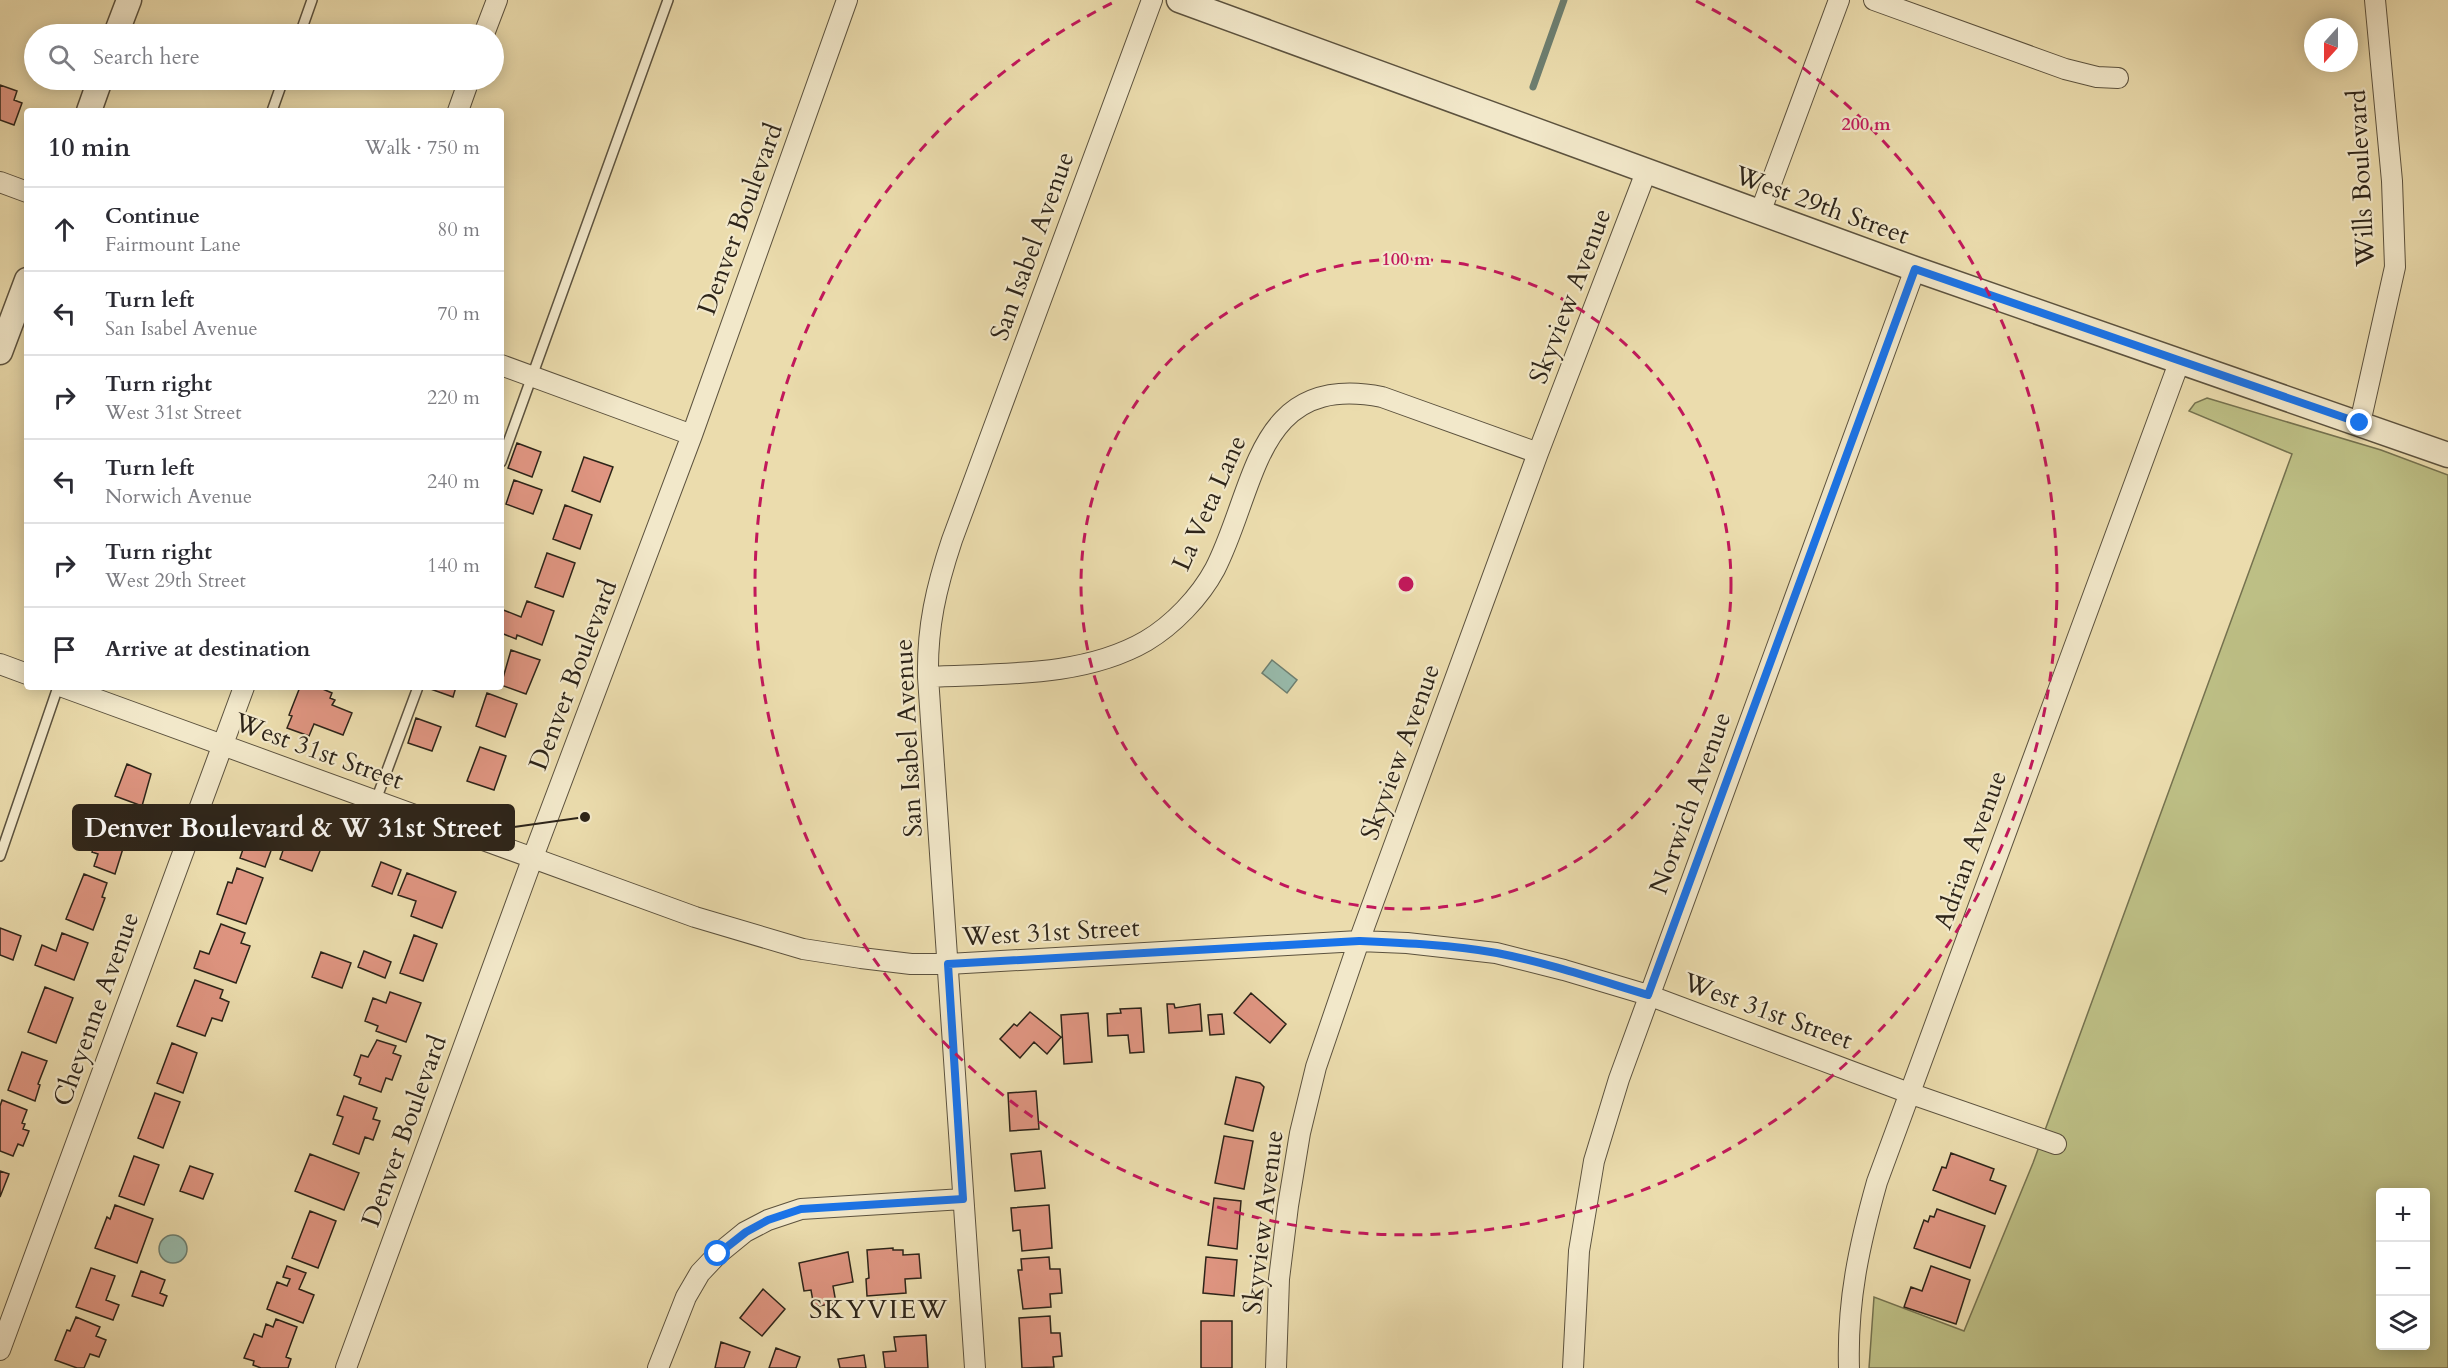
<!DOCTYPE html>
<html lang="en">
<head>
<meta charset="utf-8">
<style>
	:root { --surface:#fff; --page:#f7f7f7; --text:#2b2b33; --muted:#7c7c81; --line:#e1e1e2 }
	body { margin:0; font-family:Cardo,serif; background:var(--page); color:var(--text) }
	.controls { position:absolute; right:18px; bottom:18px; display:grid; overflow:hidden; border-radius:6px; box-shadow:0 3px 15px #0003 }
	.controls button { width:54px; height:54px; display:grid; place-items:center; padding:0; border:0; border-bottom:2px solid var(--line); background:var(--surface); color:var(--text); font:30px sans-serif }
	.compass { position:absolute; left:2304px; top:18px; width:54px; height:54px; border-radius:50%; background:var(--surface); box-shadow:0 3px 15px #0003; rotate:201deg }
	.stop { position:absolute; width:18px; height:18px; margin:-14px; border:4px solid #1a73e8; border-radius:50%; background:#fff }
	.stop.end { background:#1a73e8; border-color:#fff; box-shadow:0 2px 6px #0008 }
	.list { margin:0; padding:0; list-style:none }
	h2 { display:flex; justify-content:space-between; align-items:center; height:78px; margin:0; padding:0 24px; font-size:26px }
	h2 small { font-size:20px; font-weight:400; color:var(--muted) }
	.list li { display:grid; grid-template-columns:39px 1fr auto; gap:18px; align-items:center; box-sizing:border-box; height:84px; padding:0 24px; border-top:2px solid var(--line) }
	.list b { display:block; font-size:22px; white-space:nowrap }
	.list p { margin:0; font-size:20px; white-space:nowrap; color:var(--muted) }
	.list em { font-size:20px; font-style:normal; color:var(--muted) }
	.icon { flex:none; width:33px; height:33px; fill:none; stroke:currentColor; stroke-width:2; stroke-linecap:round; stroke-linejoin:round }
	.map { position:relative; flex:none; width:2448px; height:1368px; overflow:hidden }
	.search { position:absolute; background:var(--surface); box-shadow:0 3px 15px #0003; left:24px; top:24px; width:480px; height:66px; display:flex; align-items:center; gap:15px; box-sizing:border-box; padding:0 21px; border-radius:33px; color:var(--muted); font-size:22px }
	.panel { position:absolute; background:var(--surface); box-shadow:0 3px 15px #0003; left:24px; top:108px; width:480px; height:582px; border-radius:6px }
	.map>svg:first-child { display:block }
</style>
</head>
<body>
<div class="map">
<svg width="2448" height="1368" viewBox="0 0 2448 1368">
	<rect width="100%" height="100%" fill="#ebdcad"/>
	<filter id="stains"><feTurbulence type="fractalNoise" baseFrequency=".00333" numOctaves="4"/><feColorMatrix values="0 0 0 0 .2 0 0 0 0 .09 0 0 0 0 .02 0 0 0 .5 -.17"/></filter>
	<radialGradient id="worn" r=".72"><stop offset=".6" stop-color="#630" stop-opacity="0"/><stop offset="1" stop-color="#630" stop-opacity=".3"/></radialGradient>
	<path fill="#bdbf85" stroke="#75724f" stroke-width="1.5" fill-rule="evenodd" d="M2207,398L2381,450L2448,475V1368H1869L1874,1297L1964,1331L2033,1163L2292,454L2189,411L2195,403ZM2380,1192H2426V1346H2380Z"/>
	<path fill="#98bbac" stroke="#6d7f71" stroke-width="1.5" d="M1272,660L1297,680L1287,693L1262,673Z
		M159 1249a14 14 0 1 1 28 0a14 14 0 1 1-28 0Z"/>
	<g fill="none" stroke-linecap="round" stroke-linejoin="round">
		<path stroke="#6d7f71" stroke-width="7" d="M1533,87L1564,0"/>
	</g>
	<path fill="#df9581" stroke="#2d2419" stroke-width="1.5" d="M0,85L17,91L14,100L22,103L14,125L0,120Z
		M517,443L541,452L532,477L508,468Z
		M584,457L613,467L600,502L572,491Z
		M514,480L542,490L533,514L506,504Z
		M565,505L592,515L580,549L553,539Z
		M547,553L575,563L563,597L535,587Z
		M527,601L554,611L542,645L517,635L516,639L501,633V609L521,617Z
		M511,650L540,660L526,694L501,685Z
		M300,687H318L332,693L330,698L335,700L332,705L352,713L343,735L314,724L309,736L287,728L292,716L289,715Z
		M425,687H456L453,697Z
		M487,693L517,704L505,737L476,726Z
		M416,718L441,727L432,751L408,743Z
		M480,747L506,756L494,790L467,781Z
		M127,764L151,774L142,806L115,796Z
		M94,812L130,826L115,874L94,866L98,854L92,852L94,848L82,843Z
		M253,820L279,829L265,867L240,858Z
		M289,833L322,846L312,871L280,859Z
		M381,862L401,870L392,894L372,886Z
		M237,868L263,878L246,924L217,914L228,882L232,883Z
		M407,873L456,892L442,928L411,916L416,901L398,895Z
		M84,874L107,883L102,897L105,898L93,930L66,919Z
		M221,924L245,933L241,943L250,946L236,983L194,968L200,951L209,954Z
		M0,928L21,936L13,960L0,955Z
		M62,933L88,943L74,980L35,965L42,945L56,951Z
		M414,935L437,944L423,981L400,973Z
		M364,951L391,962L385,978L358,967Z
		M321,952L351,963L342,988L312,977Z
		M195,980L223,990L220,998L229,1002L222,1021L212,1018L205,1036L177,1026Z
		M45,987L73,998L56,1043L28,1032Z
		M390,992L421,1003L406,1042L376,1031L378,1026L365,1021L373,998L386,1003Z
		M1251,993L1286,1024L1270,1043L1234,1013Z
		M1167,1004H1174L1175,1008L1200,1004L1202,1031L1169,1033Z
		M1141,1008L1144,1052L1130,1053L1128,1035L1108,1036L1107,1014L1121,1013L1120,1009Z
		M1030,1012L1061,1037L1047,1054L1034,1042L1020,1058L1000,1039L1014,1024L1017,1026Z
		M1088,1013L1092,1062L1064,1064L1061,1015Z
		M1222,1014L1224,1034L1210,1035L1208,1015Z
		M377,1040L396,1046L393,1053L401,1056L392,1080L386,1078L381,1092L359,1084L361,1078L354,1075L361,1055L368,1057Z
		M172,1043L197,1053L183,1093L157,1083Z
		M22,1052L47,1061L38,1084L40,1085L35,1101L8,1090Z
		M1236,1077L1260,1083L1264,1087L1253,1131L1225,1124Z
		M1036,1091L1039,1129L1010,1131L1008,1093Z
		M155,1093L180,1102L163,1148L138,1138Z
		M344,1096L377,1108L373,1119L380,1121L373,1140L365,1137L359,1154L333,1144L343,1117L337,1115Z
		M2,1100L27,1110L22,1123L25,1124L23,1129L29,1131L23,1146L18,1144L13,1156L0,1151V1106Z
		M1224,1136L1253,1141L1244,1189L1215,1183Z
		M1041,1151L1045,1188L1015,1191L1011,1154Z
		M1951,1153L1994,1169L1990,1180L2006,1186L1995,1214L1933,1190L1942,1167L1946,1168Z
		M310,1154L359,1173L344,1210L295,1191Z
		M134,1156L159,1165L144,1205L119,1196Z
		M190,1166L213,1174L203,1199L180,1191Z
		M0,1171L9,1174L0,1197Z
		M1214,1198L1241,1201L1237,1249L1208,1245Z
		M115,1205L153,1219L137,1263L95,1248L107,1217L110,1219Z
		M1049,1205L1052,1248L1022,1251L1020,1230L1013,1231L1011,1208Z
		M1937,1209L1985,1226L1970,1268L1914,1248L1924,1220L1928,1222L1930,1216L1934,1217Z
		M310,1211L336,1221L318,1268L292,1258Z
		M893,1248V1250H903V1255L919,1254L921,1278L905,1279L906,1293L867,1296L866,1279L869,1278L867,1250Z
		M848,1252L853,1282L833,1286L836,1303L814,1307L811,1290L804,1291L799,1263Z
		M1049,1257L1050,1269H1060L1062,1293L1050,1294L1051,1307L1023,1309L1018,1270H1022L1021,1259Z
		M1206,1257L1237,1260L1234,1296L1203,1293Z
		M287,1266L306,1273L299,1289L314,1295L303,1323L267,1309L277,1282L287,1286L290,1279L283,1277Z
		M1931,1266L1970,1280L1956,1324L1904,1307L1911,1287L1922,1291Z
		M91,1268L115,1276L106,1300L119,1305L113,1320L76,1307Z
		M141,1271L165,1280L160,1293L167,1296L163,1306L132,1296Z
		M763,1289L785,1309L762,1336L740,1318Z
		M1050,1316L1051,1333H1060L1062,1356L1053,1357L1054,1367L1022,1368L1019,1318Z
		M76,1317L100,1327L96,1336L106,1340L99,1357L90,1354L84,1368H77L55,1360L67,1330L70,1331Z
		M276,1319L297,1327L286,1357L291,1359L288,1368H261L253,1365L254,1361L244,1358L254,1334L262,1337L266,1324L273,1327Z
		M1201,1321H1232V1368H1201Z
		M926,1335L928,1368H885L883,1352L896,1351L894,1337Z
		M721,1342L750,1352L744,1368H715Z
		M776,1348L800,1357L796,1368H769Z
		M864,1355L866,1368H840L838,1359Z"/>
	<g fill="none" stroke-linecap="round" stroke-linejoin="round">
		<defs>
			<path id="service" d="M300,34L312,0
				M272,111L283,80
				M501,462L668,0
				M376,800L418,687
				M0,856L58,687"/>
			<path id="minor" d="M1874,0L2065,69L2097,77L2118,78
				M484,34L497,0
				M458,111L469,80
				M0,182L27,192
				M1760,213L1839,0
				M501,365L692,435
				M2360,423L2395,267L2392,181L2375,0
				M0,664L27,674
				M928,677C999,673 1082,678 1146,641C1173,625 1200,597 1215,569C1257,487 1255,372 1382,397L1538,453
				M63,687L695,917L803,949L861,958L911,964H948L1359,941L1407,943L1496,953L1564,970L1648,995L1909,1093L2056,1144
				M0,1350L244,687
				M346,1368L533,857L692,435L847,0
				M658,1368L686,1297L700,1273L718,1254L745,1232L768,1220L801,1209L963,1199
				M975,1368L928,677C927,627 936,588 952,540L1152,0
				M1276,1368L1279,1279L1288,1206L1300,1133L1316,1067L1359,941L1538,453L1646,172
				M1573,1368L1579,1251L1594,1161L1619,1079L1915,269
				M1849,1368C1847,1301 1859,1246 1877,1182L2180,360"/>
			<path id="tertiary" d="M1179,0L1915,269L2448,455
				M116,34L129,0
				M89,111L100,80
				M0,352L27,280"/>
		</defs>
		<use href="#service" stroke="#5c523e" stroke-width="12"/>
		<use href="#minor" stroke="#5c523e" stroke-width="22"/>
		<use href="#tertiary" stroke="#5c523e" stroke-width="27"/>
		<use href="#service" stroke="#f2e8ca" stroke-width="9"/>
		<use href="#minor" stroke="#f2e8ca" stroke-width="20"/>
		<use href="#tertiary" stroke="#f2e8ca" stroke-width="24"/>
	</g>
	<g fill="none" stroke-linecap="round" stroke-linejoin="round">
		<path stroke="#1a73e8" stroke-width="8" d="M718,1254L746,1232L768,1220L801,1209L963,1199L948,964L1359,941C1405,943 1452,945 1497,953C1548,963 1598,980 1648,995L1915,269L2360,423"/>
	</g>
	<g fill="none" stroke="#c2185b" stroke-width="3" stroke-dasharray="10 8">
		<circle cx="1406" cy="584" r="325"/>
		<path d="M1696 1A651 651 0 1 1 1116 1"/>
	</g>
	<g text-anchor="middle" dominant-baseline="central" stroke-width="4.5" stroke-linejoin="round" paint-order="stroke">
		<g font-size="26" fill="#2d2419" stroke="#f2e8ca">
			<text transform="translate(2361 178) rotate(-93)">Wills Boulevard</text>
			<text transform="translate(1822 205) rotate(20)">West 29th Street</text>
			<text transform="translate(740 219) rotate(-70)">Denver Boulevard</text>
			<text transform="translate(1032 246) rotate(-70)">San Isabel Avenue</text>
			<text transform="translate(1570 296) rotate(-69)">Skyview Avenue</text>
			<text transform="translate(1209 503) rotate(-66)">La Veta Lane</text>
			<text transform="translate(573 675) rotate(-69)">Denver Boulevard</text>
			<text transform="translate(908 738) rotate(-93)">San Isabel Avenue</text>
			<text transform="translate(319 751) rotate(20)">West 31st Street</text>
			<text transform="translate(1400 752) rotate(-70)">Skyview Avenue</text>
			<text transform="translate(1690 803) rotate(-70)">Norwich Avenue</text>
			<text transform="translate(1970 850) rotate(-70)">Adrian Avenue</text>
			<text transform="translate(1051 932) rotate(-3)">West 31st Street</text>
			<text transform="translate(96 1009) rotate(-70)">Cheyenne Avenue</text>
			<text transform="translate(1768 1011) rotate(20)">West 31st Street</text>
			<text transform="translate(404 1131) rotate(-70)">Denver Boulevard</text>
			<text transform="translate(1263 1222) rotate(-83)">Skyview Avenue</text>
		</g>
		<g font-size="27" letter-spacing="1.5" fill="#2d2419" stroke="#f2e8ca">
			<text x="879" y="1309">SKYVIEW</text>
		</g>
	</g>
	<circle cx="1406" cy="584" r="9" fill="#c2185b" stroke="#f2e8ca" stroke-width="3"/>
	<g font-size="18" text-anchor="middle" font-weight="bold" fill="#c2185b" stroke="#f2e8ca" stroke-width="4.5" stroke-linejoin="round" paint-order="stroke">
		<text x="1866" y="130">200 m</text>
		<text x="1406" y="265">100 m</text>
	</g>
	<path fill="none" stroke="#2d2419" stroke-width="2" d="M585 817L514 827"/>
	<circle fill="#2d2419" stroke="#f2e8ca" stroke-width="2" cx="585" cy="817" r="6"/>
	<rect fill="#2d2419" stroke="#2d2419" stroke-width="2" x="73" y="805" width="441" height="45" rx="6"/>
	<g font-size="27" text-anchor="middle" font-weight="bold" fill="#fff">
		<text x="293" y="837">Denver Boulevard &amp; W 31st Street</text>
	</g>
	<rect width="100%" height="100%" filter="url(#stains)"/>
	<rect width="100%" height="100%" fill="url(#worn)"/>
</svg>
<div class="controls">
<button>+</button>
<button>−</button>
<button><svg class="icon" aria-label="layers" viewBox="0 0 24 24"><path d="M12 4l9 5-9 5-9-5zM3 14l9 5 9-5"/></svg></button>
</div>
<svg class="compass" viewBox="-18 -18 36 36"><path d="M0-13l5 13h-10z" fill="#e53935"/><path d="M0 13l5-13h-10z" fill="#7c7c81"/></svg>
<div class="stop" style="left:718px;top:1254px"></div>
<div class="stop end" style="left:2360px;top:423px"></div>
<div class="search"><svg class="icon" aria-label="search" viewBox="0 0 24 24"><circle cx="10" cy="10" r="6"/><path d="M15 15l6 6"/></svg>Search here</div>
<section class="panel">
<h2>10 min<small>Walk · 750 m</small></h2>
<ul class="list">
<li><svg class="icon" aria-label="ahead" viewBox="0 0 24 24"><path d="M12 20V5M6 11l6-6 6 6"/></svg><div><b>Continue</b><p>Fairmount Lane</p></div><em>80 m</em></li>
<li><svg class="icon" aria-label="left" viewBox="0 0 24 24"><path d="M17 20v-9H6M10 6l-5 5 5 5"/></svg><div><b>Turn left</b><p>San Isabel Avenue</p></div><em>70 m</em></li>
<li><svg class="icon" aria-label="right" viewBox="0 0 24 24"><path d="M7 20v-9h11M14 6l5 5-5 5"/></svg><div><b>Turn right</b><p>West 31st Street</p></div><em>220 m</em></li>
<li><svg class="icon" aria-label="left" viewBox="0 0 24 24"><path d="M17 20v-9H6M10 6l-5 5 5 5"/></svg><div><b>Turn left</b><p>Norwich Avenue</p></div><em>240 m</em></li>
<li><svg class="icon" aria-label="right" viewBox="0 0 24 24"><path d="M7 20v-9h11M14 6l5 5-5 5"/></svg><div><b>Turn right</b><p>West 29th Street</p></div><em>140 m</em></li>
<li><svg class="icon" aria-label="arrive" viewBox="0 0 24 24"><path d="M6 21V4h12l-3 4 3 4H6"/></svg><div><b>Arrive at destination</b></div></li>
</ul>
</section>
</div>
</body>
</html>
